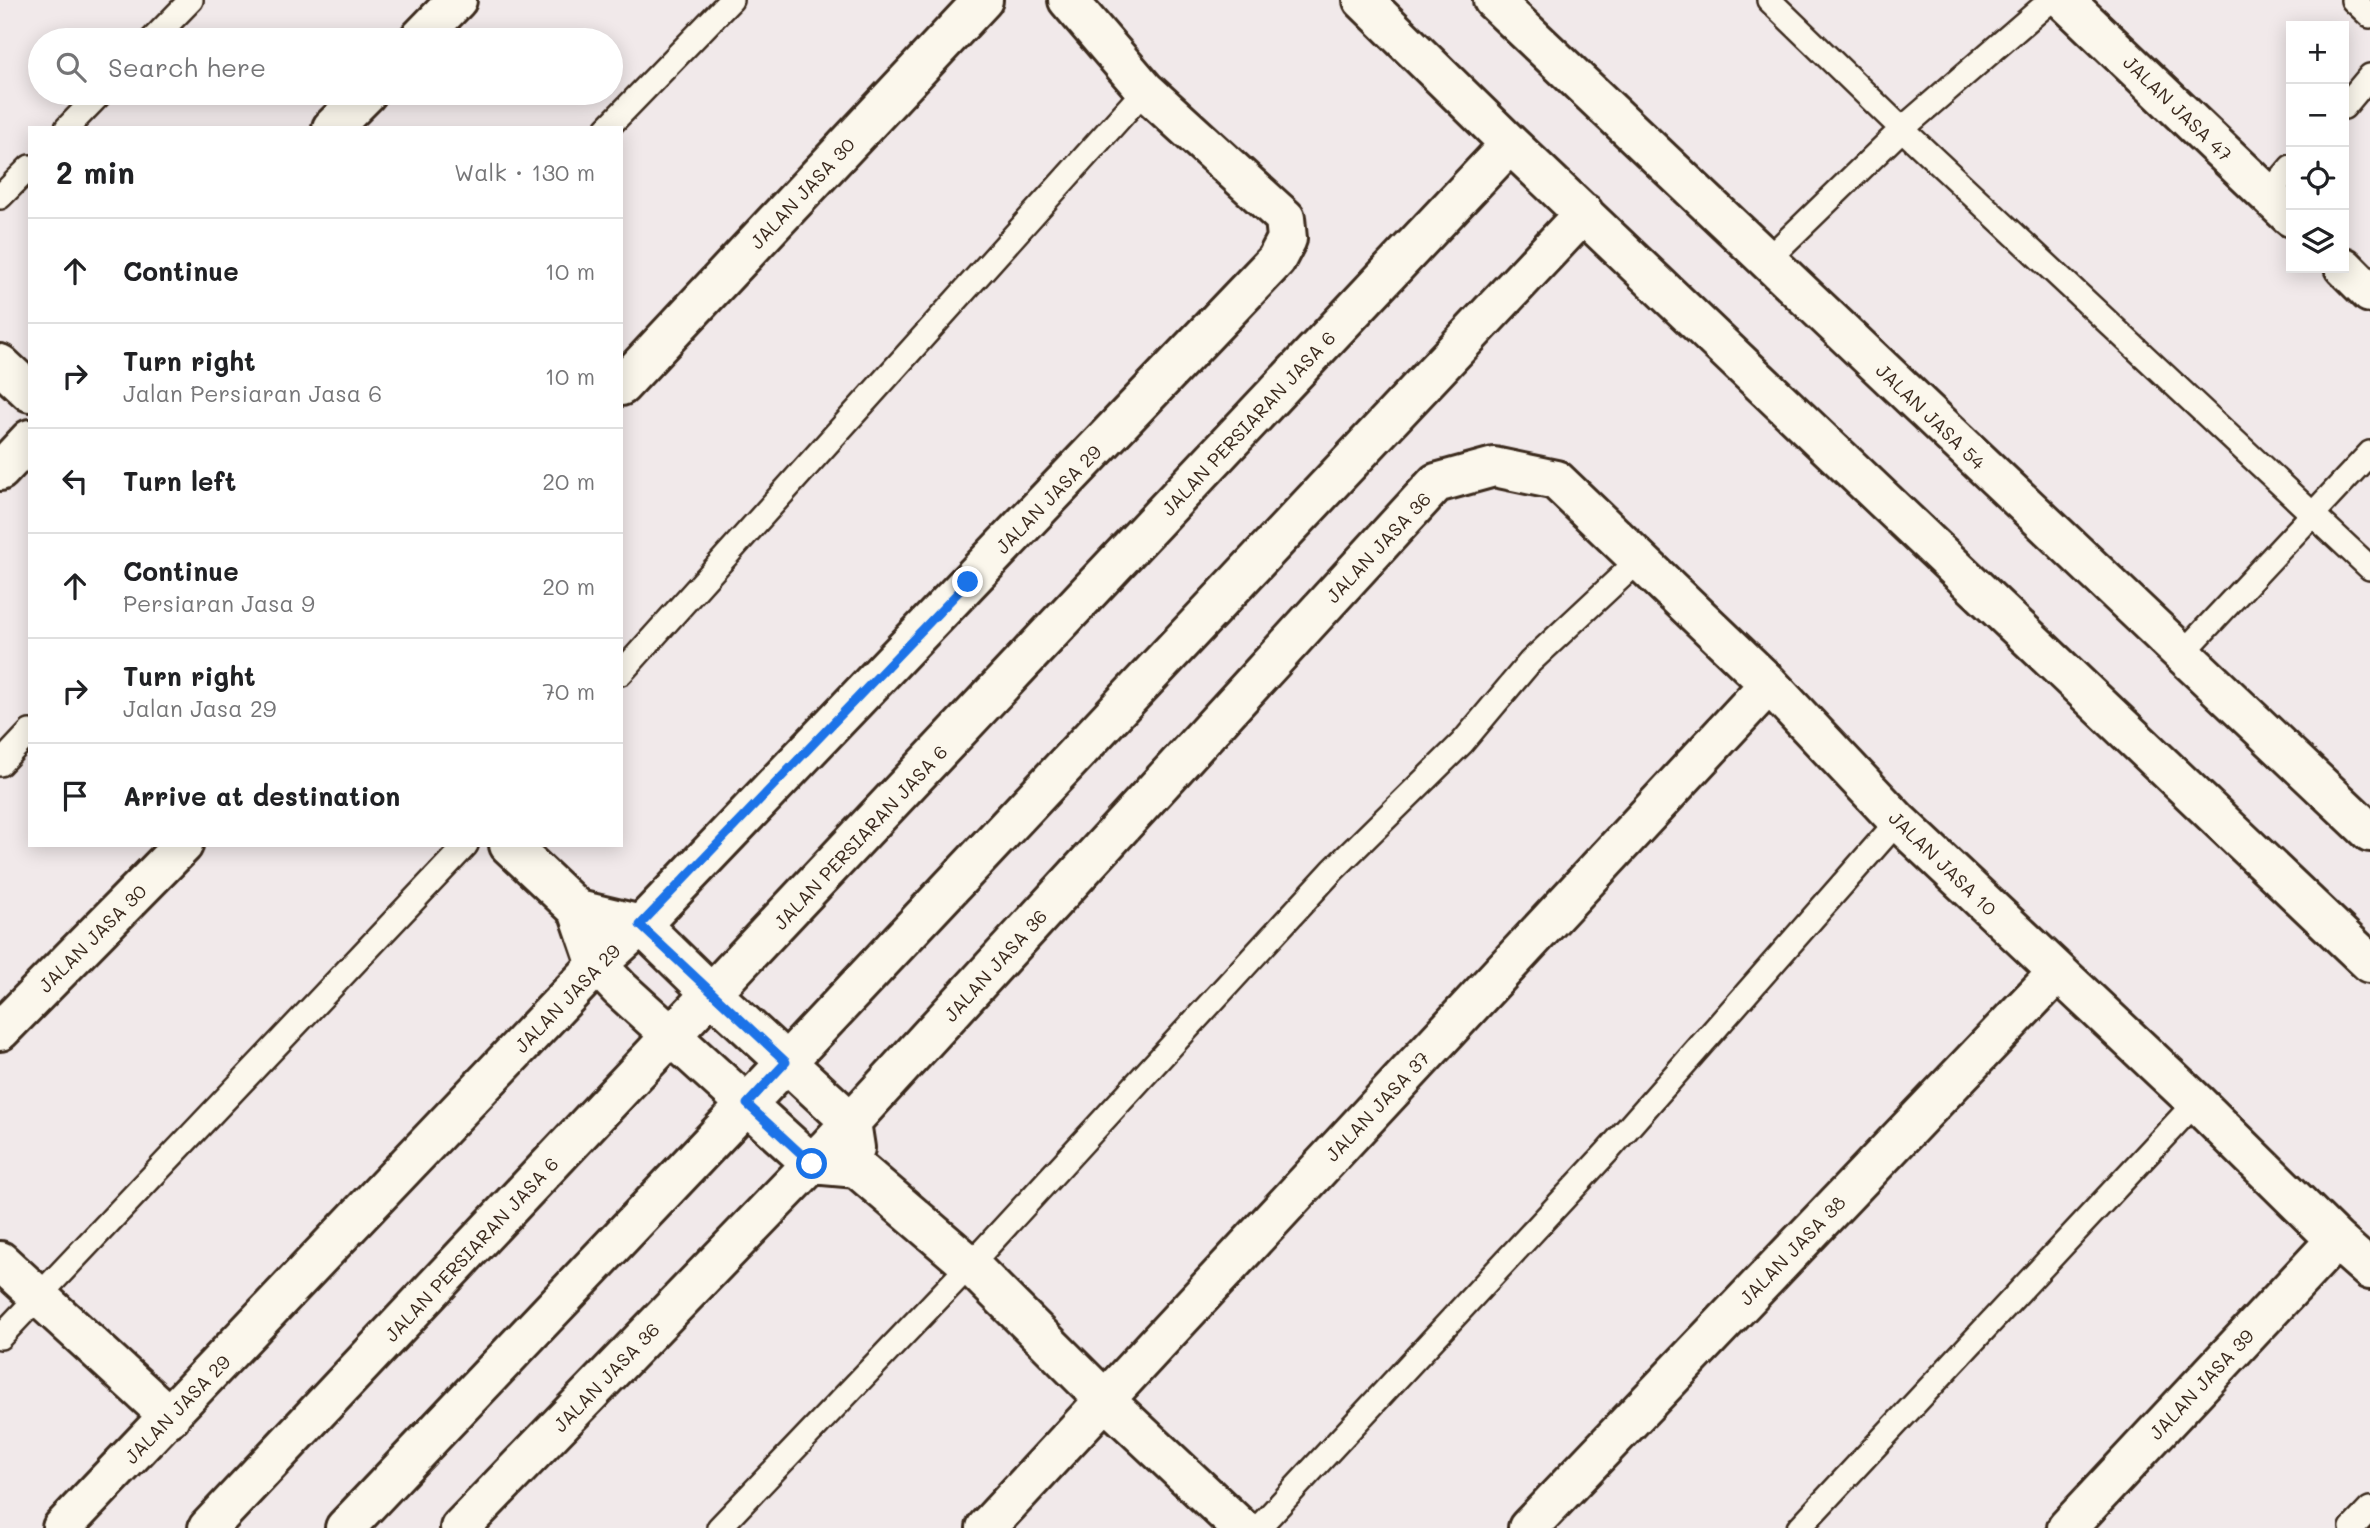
<!DOCTYPE html>
<html lang="en">
<head>
<meta charset="utf-8">
<style>
	:root { --surface:#fff; --page:#f2f2f2; --text:#202124; --muted:#757577; --line:#e0e0e0 }
	body { margin:0; font-family:Mali,sans-serif; background:var(--page); color:var(--text) }
	.controls { position:absolute; right:21px; top:21px; display:grid; overflow:hidden; border-radius:0px; box-shadow:0 4px 18px #0003 }
	.controls button { width:63px; height:63px; display:grid; place-items:center; padding:0; border:0; border-bottom:2px solid var(--line); background:var(--surface); color:var(--text); font:35px sans-serif }
	.stop { position:absolute; width:21px; height:21px; margin:-16px; border:5px solid #1a73e8; border-radius:50%; background:#fff }
	.stop.end { background:#1a73e8; border-color:#fff; box-shadow:0 2px 7px #0008 }
	.list { margin:0; padding:0; list-style:none }
	h2 { display:flex; justify-content:space-between; align-items:center; height:91px; margin:0; padding:0 28px; font-size:30px }
	h2 small { font-size:23px; font-weight:400; color:var(--muted) }
	.list li { display:grid; grid-template-columns:46px 1fr auto; gap:21px; align-items:center; box-sizing:border-box; height:105px; padding:0 28px; border-top:2px solid var(--line) }
	.list b { display:block; font-size:26px; white-space:nowrap }
	.list p { margin:0; font-size:23px; white-space:nowrap; color:var(--muted) }
	.list em { font-size:23px; font-style:normal; color:var(--muted) }
	.icon { flex:none; width:38px; height:38px; fill:none; stroke:currentColor; stroke-width:2; stroke-linecap:round; stroke-linejoin:round }
	.map { position:relative; flex:none; width:2370px; height:1528px; overflow:hidden }
	.search { position:absolute; background:var(--surface); box-shadow:0 4px 18px #0003; left:28px; top:28px; width:595px; height:77px; display:flex; align-items:center; gap:18px; box-sizing:border-box; padding:0 24px; border-radius:38px; color:var(--muted); font-size:26px }
	.panel { position:absolute; background:var(--surface); box-shadow:0 4px 18px #0003; left:28px; top:126px; width:595px; height:721px; border-radius:0px }
	.map>svg:first-child { display:block }
</style>
</head>
<body>
<div class="map">
<svg width="2370" height="1528" viewBox="0 0 2370 1528">
	<rect width="100%" height="100%" fill="#f1e9ea"/>
	<filter id="ink" filterUnits="userSpaceOnUse"><feTurbulence type="fractalNoise" baseFrequency=".0143" numOctaves="2"/><feDisplacementMap in="SourceGraphic" scale="14" xChannelSelector="R" yChannelSelector="G"/><feConvolveMatrix kernelMatrix="1 2 1 2 8 2 1 2 1" color-interpolation-filters="sRGB"/></filter>
	<g filter="url(#ink)">
		<g fill="none" stroke-linecap="round" stroke-linejoin="round">
			<defs>
				<path id="service" d="M1769,0L1902,129L2370,568
					M2353,0L2370,16
					M152,40L191,0
					M2344,107L2370,76
					M67,128L101,93
					M607,128L731,0
					M2268,194L2291,167
					M0,197L30,167
					M1767,260L1902,129L2051,0
					M2182,654L2370,453
					M621,673L1145,90
					M0,764L30,732
					M0,1337L466,845
					M719,1528L970,1265L1333,870L1462,743L1530,662L1638,561
					M1258,1528L1607,1152L1898,821
					M1799,1528L2196,1102
					M2352,1528L2370,1509"/>
				<path id="minor" d="M1493,0L2370,832
					M2064,0L2291,217
					M418,40L457,0
					M332,128L367,93
					M2344,267L2370,293
					M0,364L30,392
					M621,386L983,0
					M0,471L30,439
					M509,845L578,910L597,965L620,989L812,1164L857,1168L970,1265L1105,1400L1241,1528
					M578,910L641,925L712,994L851,1122L855,1148
					M0,1031L183,845
					M0,1261L170,1417
					M62,1528L597,965L641,925L1276,260L1287,239L1285,218L1145,90L1068,0
					M460,1528L827,1148L1436,483L1494,467L1556,480L1769,684L1898,821L2196,1102L2336,1240L2370,1270
					M986,1528L1769,684
					M1528,1528L2057,973
					M2067,1528L2336,1240"/>
				<path id="tertiary" d="M1363,0L1510,144L2370,963
					M208,1528L1510,144
					M345,1528L747,1104L1584,213"/>
			</defs>
			<use href="#service" stroke="#3b2a1e" stroke-width="28"/>
			<use href="#minor" stroke="#3b2a1e" stroke-width="44"/>
			<use href="#tertiary" stroke="#3b2a1e" stroke-width="44"/>
			<use href="#service" stroke="#fbf7ec" stroke-width="23"/>
			<use href="#minor" stroke="#fbf7ec" stroke-width="38"/>
			<use href="#tertiary" stroke="#fbf7ec" stroke-width="38"/>
		</g>
	</g>
	<g fill="none" stroke-linecap="round" stroke-linejoin="round" filter="url(#ink)">
		<path stroke="#1a73e8" stroke-width="9" d="M812,1164L747,1104L786,1062L640,925L968,582"/>
	</g>
	<g text-anchor="middle" dominant-baseline="central" stroke-width="6" stroke-linejoin="round" paint-order="stroke">
		<g font-size="19" fill="#3b2a1e" stroke="#fbf7ec">
			<text transform="translate(2178 108) rotate(44)">JALAN JASA 47</text>
			<text transform="translate(802 193) rotate(-47)">JALAN JASA 30</text>
			<text transform="translate(1931 416) rotate(44)">JALAN JASA 54</text>
			<text transform="translate(1248 423) rotate(-47)">JALAN PERSIARAN JASA 6</text>
			<text transform="translate(1048 499) rotate(-46)">JALAN JASA 29</text>
			<text transform="translate(1378 547) rotate(-47)">JALAN JASA 36</text>
			<text transform="translate(860 837) rotate(-47)">JALAN PERSIARAN JASA 6</text>
			<text transform="translate(1943 863) rotate(44)">JALAN JASA 10</text>
			<text transform="translate(92 938) rotate(-45)">JALAN JASA 30</text>
			<text transform="translate(995 965) rotate(-48)">JALAN JASA 36</text>
			<text transform="translate(567 998) rotate(-46)">JALAN JASA 29</text>
			<text transform="translate(1377 1106) rotate(-47)">JALAN JASA 37</text>
			<text transform="translate(471 1249) rotate(-47)">JALAN PERSIARAN JASA 6</text>
			<text transform="translate(1792 1250) rotate(-46)">JALAN JASA 38</text>
			<text transform="translate(606 1377) rotate(-46)">JALAN JASA 36</text>
			<text transform="translate(2201 1384) rotate(-47)">JALAN JASA 39</text>
			<text transform="translate(177 1409) rotate(-46)">JALAN JASA 29</text>
		</g>
	</g>
</svg>
<div class="controls">
<button>+</button>
<button>−</button>
<button><svg class="icon" aria-label="locate" viewBox="0 0 24 24"><circle cx="12" cy="12" r="6"/><path d="M12 2v4M12 18v4M2 12h4M18 12h4"/></svg></button>
<button><svg class="icon" aria-label="layers" viewBox="0 0 24 24"><path d="M12 4l9 5-9 5-9-5zM3 14l9 5 9-5"/></svg></button>
</div>
<div class="stop" style="left:812px;top:1164px"></div>
<div class="stop end" style="left:968px;top:582px"></div>
<div class="search"><svg class="icon" aria-label="search" viewBox="0 0 24 24"><circle cx="10" cy="10" r="6"/><path d="M15 15l6 6"/></svg>Search here</div>
<section class="panel">
<h2>2 min<small>Walk · 130 m</small></h2>
<ul class="list">
<li><svg class="icon" aria-label="ahead" viewBox="0 0 24 24"><path d="M12 20V5M6 11l6-6 6 6"/></svg><div><b>Continue</b></div><em>10 m</em></li>
<li><svg class="icon" aria-label="right" viewBox="0 0 24 24"><path d="M7 20v-9h11M14 6l5 5-5 5"/></svg><div><b>Turn right</b><p>Jalan Persiaran Jasa 6</p></div><em>10 m</em></li>
<li><svg class="icon" aria-label="left" viewBox="0 0 24 24"><path d="M17 20v-9H6M10 6l-5 5 5 5"/></svg><div><b>Turn left</b></div><em>20 m</em></li>
<li><svg class="icon" aria-label="ahead" viewBox="0 0 24 24"><path d="M12 20V5M6 11l6-6 6 6"/></svg><div><b>Continue</b><p>Persiaran Jasa 9</p></div><em>20 m</em></li>
<li><svg class="icon" aria-label="right" viewBox="0 0 24 24"><path d="M7 20v-9h11M14 6l5 5-5 5"/></svg><div><b>Turn right</b><p>Jalan Jasa 29</p></div><em>70 m</em></li>
<li><svg class="icon" aria-label="arrive" viewBox="0 0 24 24"><path d="M6 21V4h12l-3 4 3 4H6"/></svg><div><b>Arrive at destination</b></div></li>
</ul>
</section>
</div>
</body>
</html>
